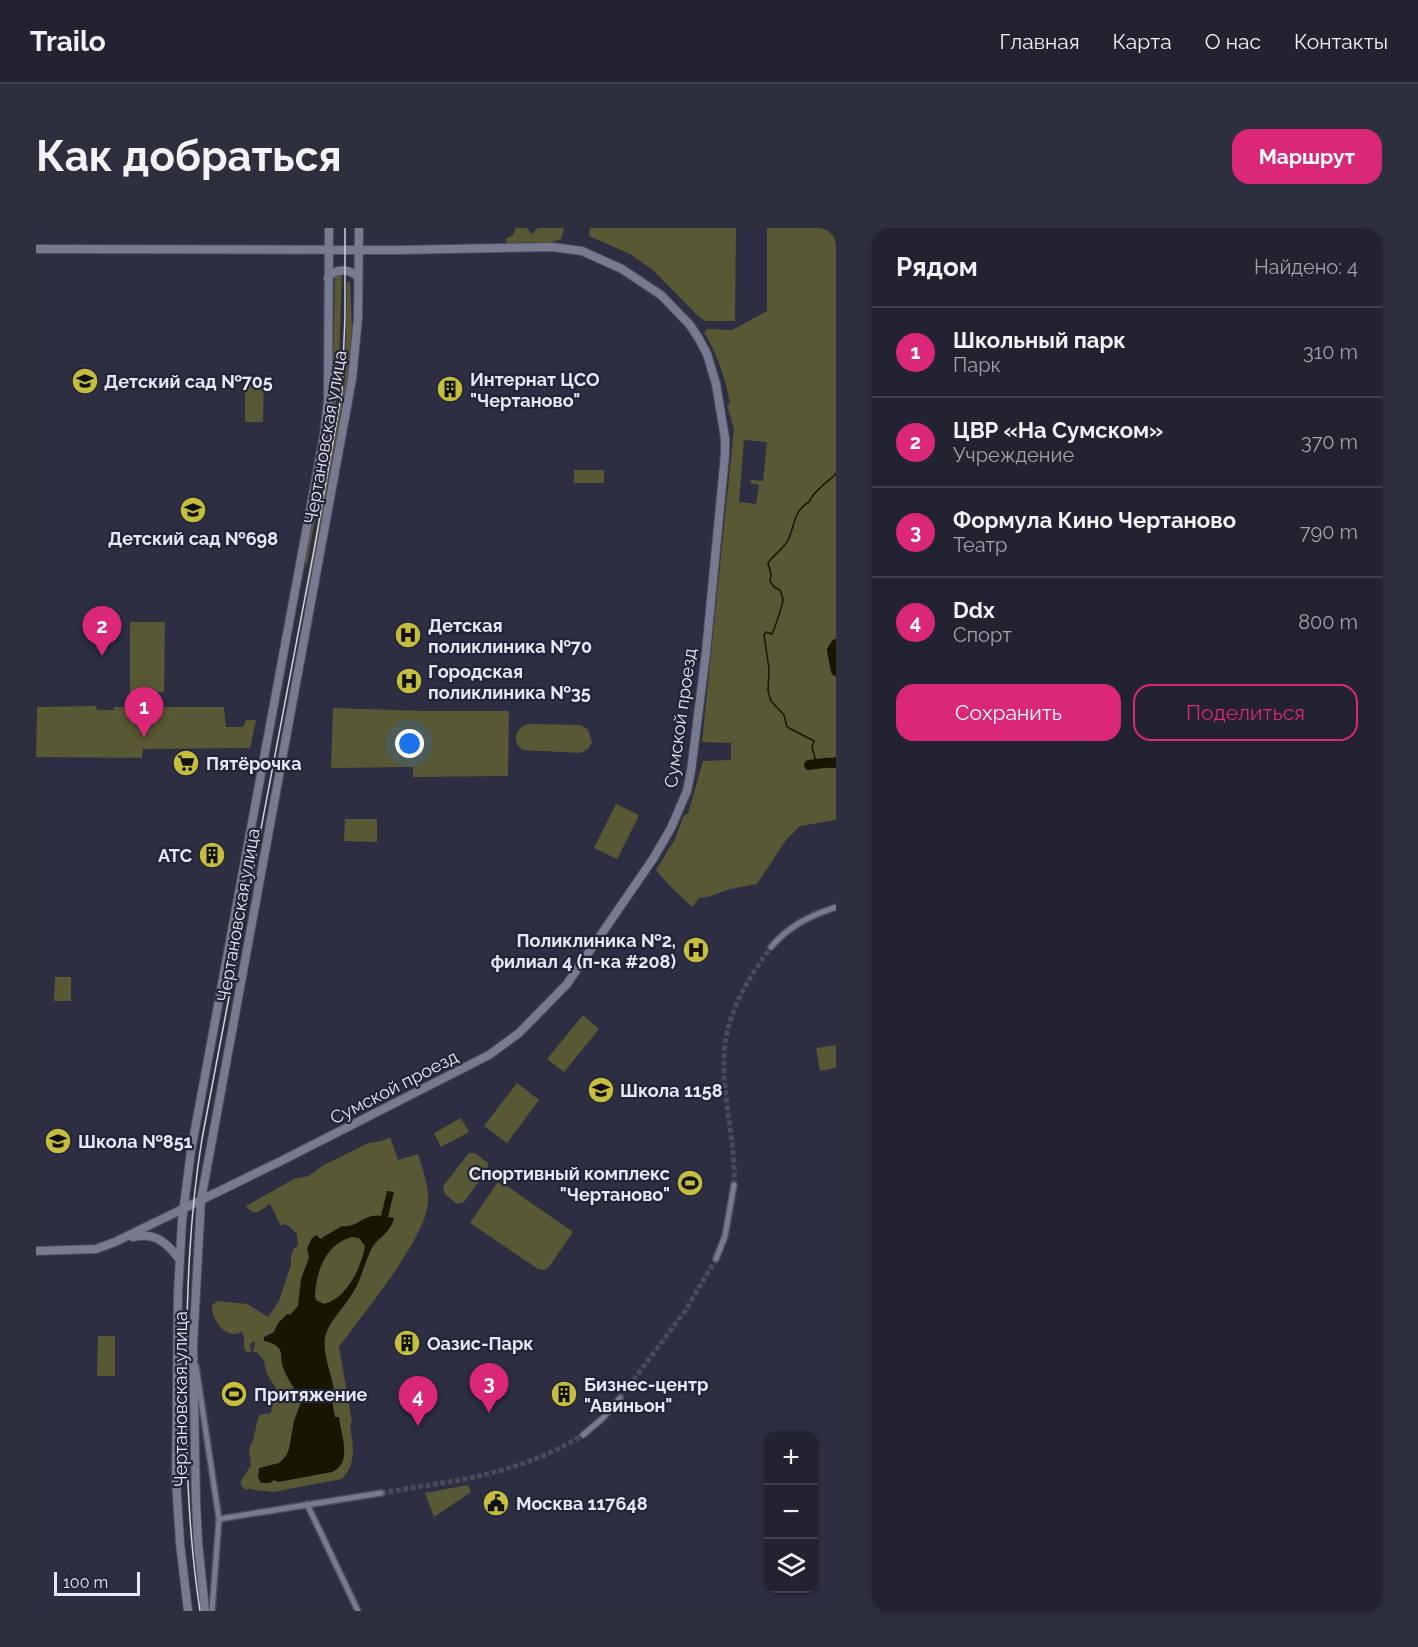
<!DOCTYPE html>
<html lang="ru">
<head>
<meta charset="utf-8">
<style>
	:root { --surface:#222231; --page:#2e2f3d; --text:#f1f3f6; --muted:#a2a4ab; --line:#3f3f4d; --accent:#db2777 }
	body { margin:0; font-family:Raleway,sans-serif; background:var(--page); color:var(--text) }
	.controls { position:absolute; right:18px; bottom:18px; display:grid; overflow:hidden; border-radius:12px; box-shadow:0 2px 4px #0004 }
	.controls button { width:54px; height:54px; display:grid; place-items:center; padding:0; border:0; border-bottom:2px solid var(--line); background:var(--surface); color:var(--text); font:30px sans-serif }
	.scale { position:absolute; left:18px; bottom:15px; width:86px; box-sizing:border-box; padding-left:6px; border:3px solid #e7e8f5; border-top:0; font-size:16px; line-height:21px; white-space:nowrap; color:#e7e8f5; -webkit-text-stroke:4px #232436; paint-order:stroke }
	.you { position:absolute; left:374px; top:516px; width:21px; height:21px; margin:-15px; border:4px solid #fff; border-radius:50%; background:#1a73e8; box-shadow:0 0 0 9px #1a73e833 }
	.badge { display:grid; place-items:center; width:39px; height:39px; border-radius:50%; background:var(--accent); color:#fff; font-size:20px; font-weight:700 }
	.pin { position:absolute; translate:-50% -50px; filter:drop-shadow(0 2px 3px #0008) }
	.pin::after { content:''; position:absolute; top:32px; width:21px; height:18px; background:inherit; clip-path:polygon(0 0,100% 0,50% 100%) }
	.list { margin:0; padding:0; list-style:none }
	h2 { display:flex; justify-content:space-between; align-items:center; height:78px; margin:0; padding:0 24px; font-size:26px }
	h2 small { font-size:20px; font-weight:400; color:var(--muted) }
	.list li { display:grid; grid-template-columns:39px 1fr auto; gap:18px; align-items:center; box-sizing:border-box; height:90px; padding:0 24px; border-top:2px solid var(--line) }
	.list b { display:block; font-size:22px; white-space:nowrap }
	.list p { margin:0; font-size:20px; white-space:nowrap; color:var(--muted) }
	.list em { font-size:20px; font-style:normal; color:var(--muted) }
	.actions { display:flex; gap:12px; padding:18px 24px }
	.actions a { flex:1; padding:14px 0; border:2px solid var(--accent); border-radius:18px; text-align:center; font-size:21px; color:var(--accent) }
	.actions .main { background:var(--accent); color:#fff }
	.icon { flex:none; width:33px; height:33px; fill:none; stroke:currentColor; stroke-width:2; stroke-linecap:round; stroke-linejoin:round }
	.map { position:relative; flex:none; width:800px; height:1383px; overflow:hidden; border-radius:18px }
	header { display:flex; align-items:center; gap:36px; box-sizing:border-box; height:84px; padding:0 30px; background:var(--surface); border-bottom:2px solid var(--line) }
	header strong { font-size:28px }
	nav { display:flex; gap:33px; margin-inline-start:auto; font-size:21px }
	.intro { display:flex; align-items:center; justify-content:space-between; box-sizing:border-box; height:144px; padding:0 36px }
	h1 { margin:0; font-size:42px }
	.button { padding:15px 27px; border-radius:18px; background:var(--accent); color:#fff; font-size:21px; font-weight:700 }
	main { display:flex; gap:36px; padding:0 36px }
	aside { flex:1; background:var(--surface); border-radius:18px; box-shadow:0 2px 4px #0004 }
	.map>svg:first-child { display:block }
</style>
</head>
<body>
<header>
<strong>Trailo</strong>
<nav><a>Главная</a><a>Карта</a><a>О нас</a><a>Контакты</a></nav>
</header>
<div class="intro"><h1>Как добраться</h1><a class="button">Маршрут</a></div>
<main>
<div class="map">
<svg width="800" height="1383" viewBox="0 0 800 1383">
	<rect width="100%" height="100%" fill="#2d2e41"/>
	<path fill="#595835" fill-rule="evenodd" d="M480,0H491L495,6L502,0H528L525,11L508,16L496,14L472,16L469,11L477,7Z
		M554,0H700L699,93H670L663,89L617,42L594,26L553,8Z
		M731,0H800V592L764,598L750,612L721,656L694,661L672,669L663,670L656,679L633,657L620,642L639,611L648,587L652,586L667,533L695,532V515L666,514L698,201L691,177L694,176C690,151 681,126 668,104L671,101L696,102L731,83ZM708,212L731,214L727,253L715,252L714,255L723,257L720,276L703,274Z
		M299,45H306L302,163L271,336L268,335L296,190Z
		M311,54H314L316,99L312,151L272,369H270L309,151Z
		M209,151H228L227,194H209Z
		M538,242H568V255H538Z
		M94,394H129L128,464H94Z
		M60,478L61,482H78V479H188L190,499H207L210,492H220L214,520L107,521L106,530L0,529L1,479Z
		M297,480L387,483H473L472,548L377,549V539L295,540Z
		M493,496L545,497L552,502L556,514L552,521L544,525L487,522C475,513 479,499 493,496Z
		M580,576L603,587L581,631L558,620Z
		M309,591H341V614L308,613Z
		M19,749H35V773H18Z
		M547,787L563,801L528,844L511,831Z
		M800,817V840L784,843L780,820Z
		M481,855L503,872L471,915L448,898Z
		M425,890L433,904L405,919L398,905Z
		M354,909L362,932L382,926C386,941 394,959 392,975C389,1012 326,1087 303,1119L316,1194L314,1197C317,1217 321,1235 306,1251L237,1264L213,1261V1260L209,1262L205,1257V1253L215,1237L213,1221L217,1213L222,1190L224,1187L235,1185L237,1173L243,1165L231,1146L228,1133L221,1124H217L219,1116L218,1113L214,1116L215,1123L211,1124L208,1121V1107H206L207,1103C191,1114 175,1092 176,1077L182,1073L211,1076L232,1089L243,1073L255,1037V1028L258,1020L262,1018L261,1006L253,998L248,996L245,998L234,976C224,981 221,991 210,978L258,951L273,948L286,938L332,915L346,913Z
		M433,925H439L452,935V941L428,974L421,976L409,966L407,958Z
		M461,955L468,956L537,1004L513,1039L509,1042L502,1041L434,995Z
		M62,1108H79V1148H61Z
		M432,1257L435,1264L398,1289L389,1265Z"/>
	<path fill="#181600" fill-rule="evenodd" d="M351,963L358,964L352,989L358,990C355,1005 343,1008 336,1020C329,1033 326,1049 318,1063C311,1076 294,1092 290,1106C285,1121 295,1145 298,1161L294,1162L299,1189H303C305,1207 317,1235 296,1244L242,1254L238,1252L234,1255H225L222,1249L223,1240L243,1235L250,1228L253,1221L258,1193L265,1174C260,1161 249,1149 246,1136C245,1132 246,1127 244,1122C240,1116 234,1114 228,1113V1109L238,1104L242,1095L251,1086L254,1087L262,1078L265,1051L273,1030L271,1020L276,1010L281,1007L284,1011L306,998C323,1000 328,985 345,988ZM315,1009L323,1010L329,1018C325,1040 311,1070 288,1076L280,1072L279,1068C280,1044 289,1017 315,1009Z"/>
	<g fill="none" stroke-linecap="round" stroke-linejoin="round">
		<path stroke="#181600" stroke-width="1.5" d="M800,244V245
			M781,537L776,519L778,513L751,499L748,487L735,473L732,463L733,441L728,407L730,404L736,406C738,403 747,375 747,372C747,368 745,365 744,362L738,359L734,353L735,346L732,335C738,326 750,319 753,310C758,298 759,281 773,274C776,265 792,253 800,246"/>
		<path stroke="#181600" stroke-width="10" d="M800,416L796,422L800,443
			M773,537C782,536 789,534 798,535L800,534"/>
		<path stroke="#494a5c" stroke-width="5" stroke-dasharray="5 2.5" stroke-linecap="butt" d="M698,957C700,913 686,871 688,828C689,788 712,750 735,719
			M584,1170L649,1083L680,1031
			M345,1265C420,1252 480,1248 547,1207"/>
		<defs>
			<path id="street" d="M735,719C753,698 773,688 800,679
				M680,1031L689,1008L698,957
				M160,1138L183,1291L176,1383
				M547,1207L567,1190L584,1170
				M271,1276L322,1383
				M183,1291L345,1265"/>
			<path id="secondary" d="M0,21L364,22L516,19L546,23L586,41L625,67L654,97L663,111L671,126L680,156L689,210V227L670,424L655,543L651,563L635,600L617,631L531,756L483,805L453,827L247,932L79,1014L60,1021L0,1023
				M292,50L295,46C306,40 314,42 322,49
				M97,1009C120,1004 131,1015 144,1032
				M152,1383L144,1315L140,1252L142,1065L146,993L155,923L288,207L292,172L293,0
				M169,1383L162,1314L160,1273L157,1118L165,972L316,151L322,90L323,0"/>
		</defs>
		<use href="#street" stroke="#4c4d5d" stroke-width="8"/>
		<use href="#secondary" stroke="#4c4d5d" stroke-width="10"/>
		<use href="#street" stroke="#787a90" stroke-width="5"/>
		<use href="#secondary" stroke="#787a90" stroke-width="8"/>
		<path stroke="#d2d3e0" stroke-width="1.5" d="M164,1383C152,1305 150,1226 150,1147C151,1068 153,989 166,911L278,322L306,163L309,88V0"/>
	</g>
	<defs>
		<symbol id="school-disc" viewBox="-11 -11 22 22"><circle r="9.5" fill="#c4bd3e" stroke="#232436"/><path d="M0-5L7-2L0 1L-7-2ZM-4 1L0 2.5L4 1V4Q0 6-4 4Z" fill="#111"/></symbol>
		<symbol id="building-disc" viewBox="-11 -11 22 22"><circle r="9.5" fill="#c4bd3e" stroke="#232436"/><path d="M-4-6H4V6H1V3H-1V6H-4ZM-2.5-4.3h1.7v1.8h-1.7ZM.8-4.3h1.7v1.8H.8ZM-2.5-1h1.7V.8h-1.7ZM.8-1h1.7V.8H.8Z" fill="#111"/></symbol>
		<symbol id="hospital-disc" viewBox="-11 -11 22 22"><circle r="9.5" fill="#c4bd3e" stroke="#232436"/><path d="M-5-5h3v3.5h4V-5h3V5h-3V1.5h-4V5h-3Z" fill="#111"/></symbol>
		<symbol id="supermarket-disc" viewBox="-11 -11 22 22"><circle r="9.5" fill="#c4bd3e" stroke="#232436"/><path d="M-6-5.5h2.5l.6 2H6L4.5 2H-2.5L-4.4-4H-6ZM-1.5 3.2a1.3 1.3 0 1 0 .1 0ZM3 3.2a1.3 1.3 0 1 0 .1 0Z" fill="#111"/></symbol>
		<symbol id="stadium-disc" viewBox="-11 -11 22 22"><circle r="9.5" fill="#c4bd3e" stroke="#232436"/><path d="M0-5a6.5 5 0 1 0 0 10a6.5 5 0 1 0 0-10ZM-3.5-1.8h7v3.6h-7Z" fill="#111"/></symbol>
		<symbol id="civic-disc" viewBox="-11 -11 22 22"><circle r="9.5" fill="#c4bd3e" stroke="#232436"/><path d="M-.6-6.5H3V-4.5H.6V-3L4-1V1h2V6H-6V1h2V-1L-.6-3ZM-1.2 2.5V6h2.4V2.5Z" fill="#111"/></symbol>
	</defs>
	<g fill-rule="evenodd">
		<use href="#school-disc" x="34" y="138" width="30" height="30"/>
		<use href="#building-disc" x="399" y="146" width="30" height="30"/>
		<use href="#school-disc" x="142" y="267" width="30" height="30"/>
		<use href="#hospital-disc" x="357" y="392" width="30" height="30"/>
		<use href="#hospital-disc" x="358" y="438" width="30" height="30"/>
		<use href="#supermarket-disc" x="135" y="520" width="30" height="30"/>
		<use href="#building-disc" x="161" y="612" width="30" height="30"/>
		<use href="#hospital-disc" x="645" y="707" width="30" height="30"/>
		<use href="#school-disc" x="550" y="847" width="30" height="30"/>
		<use href="#school-disc" x="7" y="898" width="30" height="30"/>
		<use href="#stadium-disc" x="639" y="940" width="30" height="30"/>
		<use href="#building-disc" x="356" y="1100" width="30" height="30"/>
		<use href="#stadium-disc" x="183" y="1151" width="30" height="30"/>
		<use href="#building-disc" x="513" y="1151" width="30" height="30"/>
		<use href="#civic-disc" x="445" y="1260" width="30" height="30"/>
	</g>
	<g text-anchor="middle" dominant-baseline="central" stroke-width="4.5" stroke-linejoin="round" paint-order="stroke">
		<g font-size="18" font-weight="bold" fill="#e7e8f5" stroke="#232436" text-anchor="start">
			<text x="434" y="151">Интернат ЦСО<tspan x="434" dy="21">"Чертаново"</tspan></text>
			<text x="68" y="153">Детский сад №705</text>
			<text x="157" y="310" text-anchor="middle">Детский сад №698</text>
			<text x="392" y="397">Детская<tspan x="392" dy="21">поликлиника №70</tspan></text>
			<text x="392" y="443">Городская<tspan x="392" dy="21">поликлиника №35</tspan></text>
			<text x="170" y="535">Пятёрочка</text>
			<text x="156" y="627" text-anchor="end">АТС</text>
			<text x="640" y="712" text-anchor="end">Поликлиника №2,<tspan x="640" dy="21">филиал 4 (п-ка #208)</tspan></text>
			<text x="584" y="862">Школа 1158</text>
			<text x="42" y="913">Школа №851</text>
			<text x="634" y="945" text-anchor="end">Спортивный комплекс<tspan x="634" dy="21">"Чертаново"</tspan></text>
			<text x="391" y="1115">Оазис-Парк</text>
			<text x="548" y="1156">Бизнес-центр<tspan x="548" dy="21">"Авиньон"</tspan></text>
			<text x="218" y="1166">Притяжение</text>
			<text x="480" y="1275">Москва 117648</text>
		</g>
		<g font-size="18" fill="#e7e8f5" stroke="#232436">
			<text transform="translate(289 209) rotate(-80)">Чертановская улица</text>
			<text transform="translate(644 490) rotate(-82)">Сумской проезд</text>
			<text transform="translate(202 687) rotate(-80)">Чертановская улица</text>
			<text transform="translate(358 859) rotate(-27)">Сумской проезд</text>
			<text transform="translate(144 1171) rotate(-90)">Чертановская улица</text>
		</g>
	</g>
</svg>
<div class="controls">
<button>+</button>
<button>−</button>
<button><svg class="icon" aria-label="layers" viewBox="0 0 24 24"><path d="M12 4l9 5-9 5-9-5zM3 14l9 5 9-5"/></svg></button>
</div>
<div class="scale">100 m</div>
<div class="you"></div>
<div class="pin badge" style="left:108px;top:509px">1</div>
<div class="pin badge" style="left:66px;top:428px">2</div>
<div class="pin badge" style="left:453px;top:1185px">3</div>
<div class="pin badge" style="left:382px;top:1198px">4</div>
</div>
<aside>
<h2>Рядом<small>Найдено: 4</small></h2>
<ul class="list">
<li><span class="badge">1</span><div><b>Школьный парк</b><p>Парк</p></div><em>310 m</em></li>
<li><span class="badge">2</span><div><b>ЦВР «На Сумском»</b><p>Учреждение</p></div><em>370 m</em></li>
<li><span class="badge">3</span><div><b>Формула Кино Чертаново</b><p>Театр</p></div><em>790 m</em></li>
<li><span class="badge">4</span><div><b>Ddx</b><p>Спорт</p></div><em>800 m</em></li>
</ul>
<div class="actions"><a class="main">Сохранить</a><a>Поделиться</a></div>
</aside>
</main>
</body>
</html>
